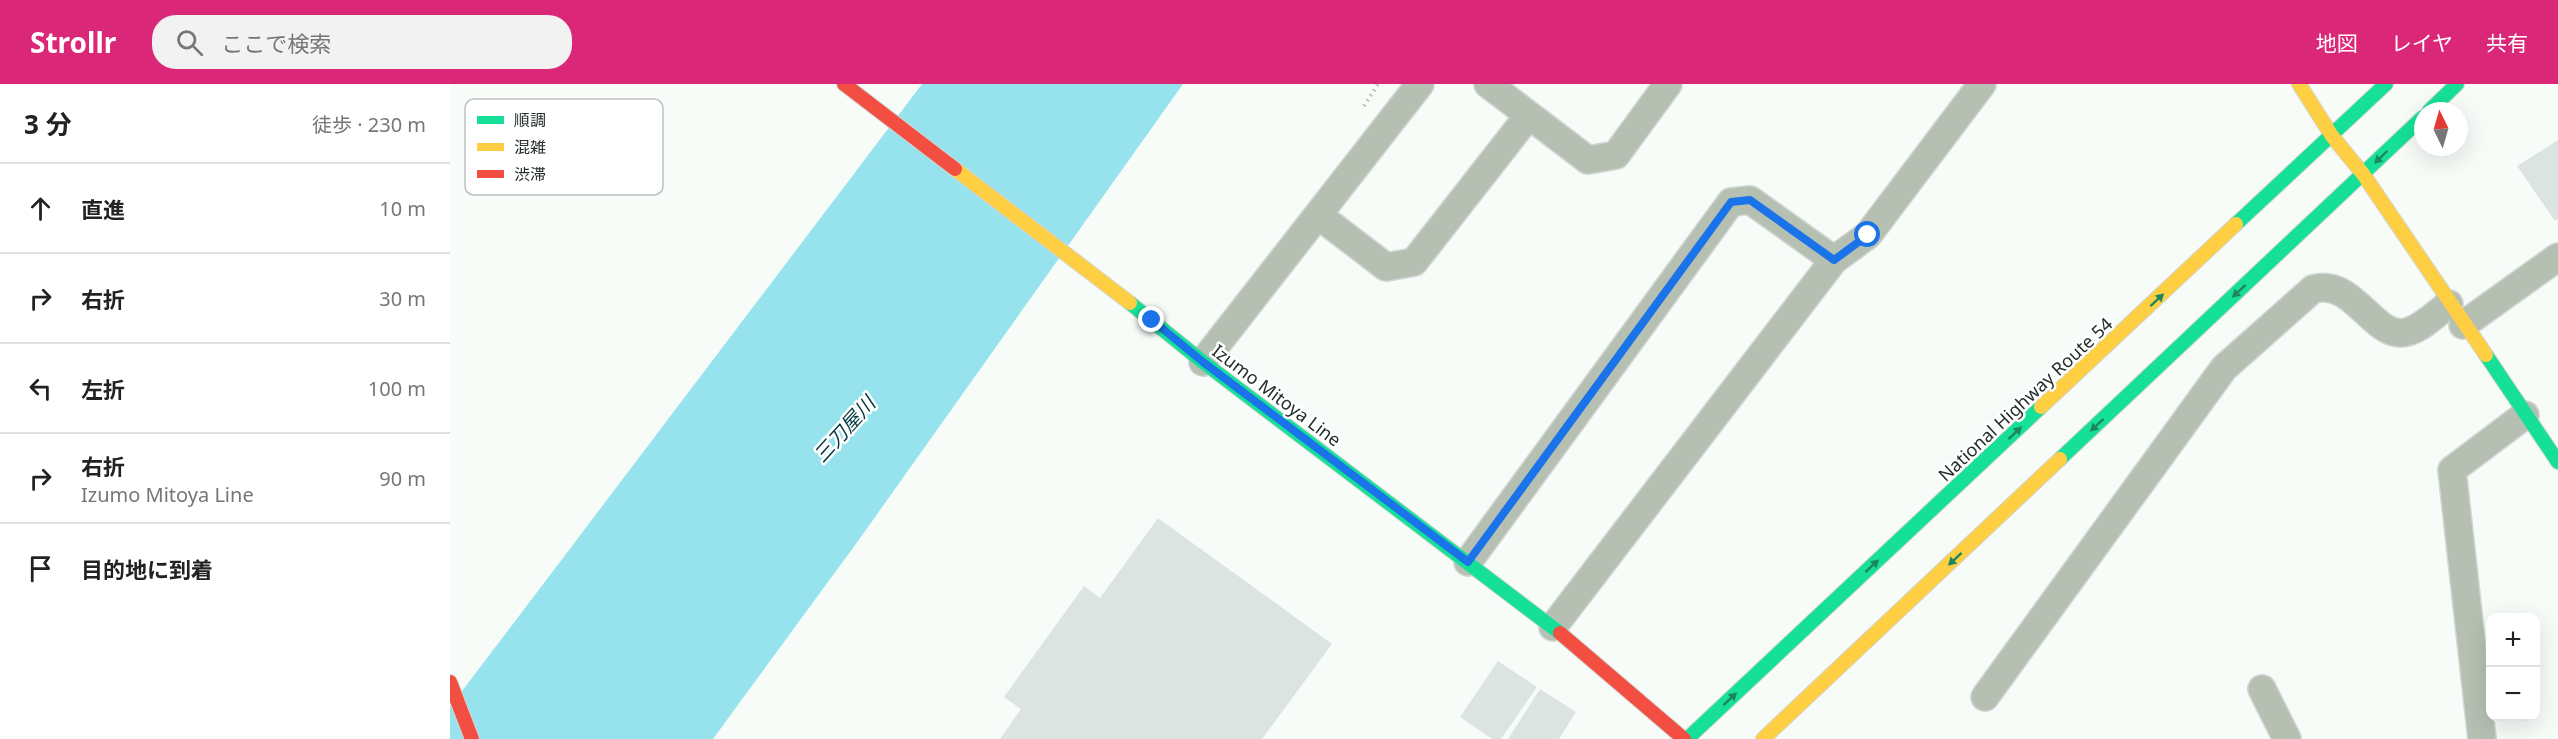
<!DOCTYPE html>
<html lang="ja">
<head>
<meta charset="utf-8">
<style>
	:root { --surface:#fff; --page:#f2f2f2; --text:#222; --muted:#767676; --line:#e0e0e0; --accent:#db2777 }
	body { margin:0; font-family:"Noto Sans","Noto Sans JP",sans-serif; background:var(--page); color:var(--text) }
	.controls { position:absolute; right:18px; bottom:18px; display:grid; overflow:hidden; border-radius:12px; box-shadow:0 6px 24px #0002 }
	.controls button { width:54px; height:54px; display:grid; place-items:center; padding:0; border:0; border-bottom:2px solid var(--line); background:var(--surface); color:var(--text); font:30px sans-serif }
	.compass { position:absolute; left:1964px; top:18px; width:54px; height:54px; border-radius:50%; background:var(--surface); box-shadow:0 6px 24px #0002; rotate:355deg }
	.stop { position:absolute; width:18px; height:18px; margin:-14px; border:4px solid #1a73e8; border-radius:50%; background:#fff }
	.stop.end { background:#1a73e8; border-color:#fff; box-shadow:0 2px 6px #0008 }
	.list { margin:0; padding:0; list-style:none }
	h2 { display:flex; justify-content:space-between; align-items:center; height:78px; margin:0; padding:0 24px; font-size:26px }
	h2 small { font-size:20px; font-weight:400; color:var(--muted) }
	.list li { display:grid; grid-template-columns:39px 1fr auto; gap:18px; align-items:center; box-sizing:border-box; height:90px; padding:0 24px; border-top:2px solid var(--line) }
	.list b { display:block; font-size:22px; white-space:nowrap }
	.list p { margin:0; font-size:20px; white-space:nowrap; color:var(--muted) }
	.list em { font-size:20px; font-style:normal; color:var(--muted) }
	.icon { flex:none; width:33px; height:33px; fill:none; stroke:currentColor; stroke-width:2; stroke-linecap:round; stroke-linejoin:round }
	.map { position:relative; flex:none; width:2108px; height:655px; overflow:hidden }
	header { display:flex; align-items:center; gap:36px; box-sizing:border-box; height:84px; padding:0 30px; background:var(--accent); color:#fff }
	header strong { font-size:28px }
	nav { display:flex; gap:33px; margin-inline-start:auto; font-size:21px }
	.search { width:420px; height:54px; background:var(--page); display:flex; align-items:center; gap:15px; box-sizing:border-box; padding:0 21px; border-radius:24px; color:var(--muted); font-size:22px }
	main { display:flex }
	aside { flex:1; background:var(--surface) }
	.map>svg:first-child { display:block }
</style>
</head>
<body>
<header>
<strong>Strollr</strong>
<div class="search"><svg class="icon" aria-label="search" viewBox="0 0 24 24"><circle cx="10" cy="10" r="6"/><path d="M15 15l6 6"/></svg>ここで検索</div>
<nav><a>地図</a><a>レイヤ</a><a>共有</a></nav>
</header>
<main>
<aside>
<h2>3 分<small>徒歩 · 230 m</small></h2>
<ul class="list">
<li><svg class="icon" aria-label="ahead" viewBox="0 0 24 24"><path d="M12 20V5M6 11l6-6 6 6"/></svg><div><b>直進</b></div><em>10 m</em></li>
<li><svg class="icon" aria-label="right" viewBox="0 0 24 24"><path d="M7 20v-9h11M14 6l5 5-5 5"/></svg><div><b>右折</b></div><em>30 m</em></li>
<li><svg class="icon" aria-label="left" viewBox="0 0 24 24"><path d="M17 20v-9H6M10 6l-5 5 5 5"/></svg><div><b>左折</b></div><em>100 m</em></li>
<li><svg class="icon" aria-label="right" viewBox="0 0 24 24"><path d="M7 20v-9h11M14 6l5 5-5 5"/></svg><div><b>右折</b><p>Izumo Mitoya Line</p></div><em>90 m</em></li>
<li><svg class="icon" aria-label="arrive" viewBox="0 0 24 24"><path d="M6 21V4h12l-3 4 3 4H6"/></svg><div><b>目的地に到着</b></div></li>
</ul>
</aside>
<div class="map">
<svg width="2108" height="655" viewBox="0 0 2108 655">
	<rect width="100%" height="100%" fill="#f7fcf9"/>
	<path fill="#96e3ee" d="M472,0H733L408,457L263,655H0V623Z"/>
	<path fill="#dce4e2" d="M2108,56V135L2105,137L2067,82Z
		M708,434L882,560L812,655H550L571,625L554,613L634,502L650,514Z
		M1048,577L1087,603L1051,655H1042L1010,633Z
		M1090,605L1126,628L1109,655H1058Z"/>
	<g fill="none" stroke-linecap="round" stroke-linejoin="round">
		<defs>
			<path id="street" d="M1038,0L1138,76L1166,71L1218,0
				M868,131L936,183L964,178L1079,31
				M2013,241L2108,173
				M753,278L970,0
				M1018,478L1281,118L1300,116L1384,176
				M1103,543L1384,176L1418,151L1532,0
				M1812,605L1837,655
				M1535,613L1774,284L1863,205C1906,193 1925,261 1960,247C1974,242 1987,229 1999,220
				M2032,655L2002,386L2075,331"/>
			<path id="fast" d="M1979,27L2007,0
				M1786,140L1936,0
				M680,219L753,278L1110,549
				M2036,271L2108,378
				M1610,375L1973,33
				M1237,655L1591,323"/>
			<path id="slow" d="M1849,0L1882,52L1913,90L2036,271
				M505,85L680,219
				M1591,323L1786,140
				M1313,655L1610,375"/>
			<path id="jam" d="M394,0L505,85
				M1110,549L1234,655
				M0,598L22,655"/>
		</defs>
		<use href="#street" stroke="#d2d6d3" stroke-width="30"/>
		<use href="#fast" stroke="#d2d6d3" stroke-width="16"/>
		<use href="#slow" stroke="#d2d6d3" stroke-width="16"/>
		<use href="#jam" stroke="#d2d6d3" stroke-width="16"/>
		<path stroke="#b3bbb2" stroke-width="4" stroke-dasharray="1.5 4.5" stroke-linecap="butt" d="M914,22L928,0"/>
		<use href="#street" stroke="#b6c0b2" stroke-width="27"/>
		<use href="#fast" stroke="#16e098" stroke-width="14"/>
		<use href="#slow" stroke="#ffcf43" stroke-width="14"/>
		<use href="#jam" stroke="#f24e42" stroke-width="14"/>
	</g>
	<defs><path id="oneway-solid" d="M-6-.8H1V-3.2L6.5 0L1 3.2V.8H-6Z" transform="scale(1.5)"/></defs>
	<g fill="#1d8660">
		<use href="#oneway-solid" transform="translate(1931 73) rotate(136)"/>
		<use href="#oneway-solid" transform="translate(1789 207) rotate(137)"/>
		<use href="#oneway-solid" transform="translate(1707 216) rotate(-43)"/>
		<use href="#oneway-solid" transform="translate(1647 341) rotate(137)"/>
		<use href="#oneway-solid" transform="translate(1565 349) rotate(-43)"/>
		<use href="#oneway-solid" transform="translate(1505 475) rotate(137)"/>
		<use href="#oneway-solid" transform="translate(1422 482) rotate(-43)"/>
		<use href="#oneway-solid" transform="translate(1280 615) rotate(-43)"/>
	</g>
	<g fill="none" stroke-linecap="round" stroke-linejoin="round">
		<path stroke="#1a73e8" stroke-width="8" d="M702,236L753,278L1018,478L1281,118L1300,116L1384,176L1418,151"/>
	</g>
	<g text-anchor="middle" dominant-baseline="central" stroke-width="5" stroke-linejoin="round" paint-order="stroke">
		<g font-size="18" fill="#242d28" stroke="#fff">
			<text transform="translate(827 311) rotate(37)">Izumo Mitoya Line</text>
			<text transform="translate(1575 315) rotate(-43)">National Highway Route 54</text>
		</g>
		<g font-size="20" font-style="italic" fill="#033840" stroke="#fff">
			<text transform="translate(394 345) rotate(-48)">三刀屋川</text>
		</g>
	</g>
	<rect x="15" y="15" width="198" height="96" rx="9" fill="#fff" stroke="#bdc0be" stroke-width="1.5"/>
	<rect x="27" y="32" width="27" height="8" fill="#16e098"/>
	<rect x="27" y="59" width="27" height="8" fill="#ffcf43"/>
	<rect x="27" y="86" width="27" height="8" fill="#f24e42"/>
	<g font-size="16" fill="#242d28">
		<text x="64" y="42">順調</text>
		<text x="64" y="69">混雑</text>
		<text x="64" y="96">渋滞</text>
	</g>
</svg>
<div class="controls">
<button>+</button>
<button>−</button>
</div>
<svg class="compass" viewBox="-18 -18 36 36"><path d="M0-13l5 13h-10z" fill="#e53935"/><path d="M0 13l5-13h-10z" fill="#767676"/></svg>
<div class="stop" style="left:1418px;top:151px"></div>
<div class="stop end" style="left:702px;top:236px"></div>
</div>
</main>
</body>
</html>
